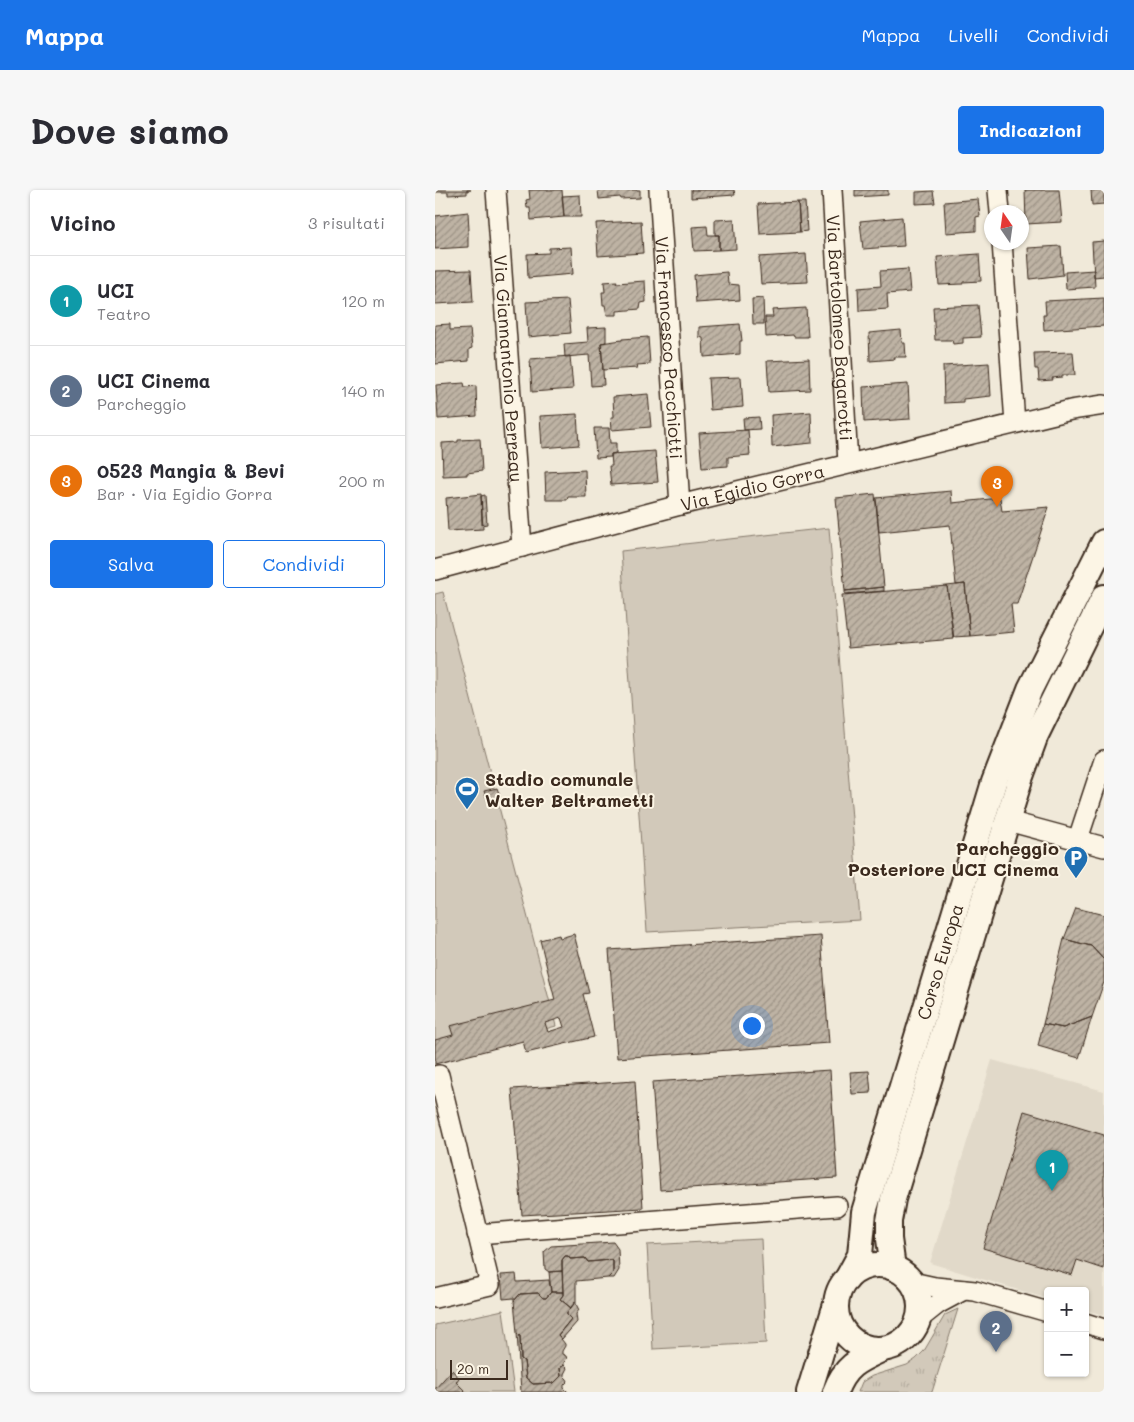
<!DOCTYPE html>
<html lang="it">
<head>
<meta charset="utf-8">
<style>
	:root { --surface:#fff; --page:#f7f7f7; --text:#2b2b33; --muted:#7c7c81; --line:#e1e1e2; --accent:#1a73e8 }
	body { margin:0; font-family:Mali,sans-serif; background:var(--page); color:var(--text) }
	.controls { position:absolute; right:15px; bottom:15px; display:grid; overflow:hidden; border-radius:5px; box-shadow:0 1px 4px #0004 }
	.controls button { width:45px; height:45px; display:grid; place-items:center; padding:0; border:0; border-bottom:1px solid var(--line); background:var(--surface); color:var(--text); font:25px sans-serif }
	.compass { position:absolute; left:549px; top:15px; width:45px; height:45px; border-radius:50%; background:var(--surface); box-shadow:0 1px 4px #0004; rotate:347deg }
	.scale { position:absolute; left:15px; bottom:12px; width:58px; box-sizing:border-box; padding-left:5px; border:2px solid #3b2a1e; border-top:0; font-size:14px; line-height:18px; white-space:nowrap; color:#3b2a1e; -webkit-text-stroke:4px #fcf5e5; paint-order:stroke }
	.you { position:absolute; left:316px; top:835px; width:18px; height:18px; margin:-12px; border:4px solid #fff; border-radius:50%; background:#1a73e8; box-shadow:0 0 0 8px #1a73e833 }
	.badge { display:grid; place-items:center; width:32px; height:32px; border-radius:50%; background:var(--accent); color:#fff; font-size:16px; font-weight:700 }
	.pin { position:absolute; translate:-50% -41px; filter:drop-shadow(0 1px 2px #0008) }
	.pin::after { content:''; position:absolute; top:26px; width:18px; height:15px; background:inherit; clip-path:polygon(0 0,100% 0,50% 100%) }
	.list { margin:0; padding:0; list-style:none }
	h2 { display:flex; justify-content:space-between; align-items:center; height:65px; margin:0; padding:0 20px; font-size:21px }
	h2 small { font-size:16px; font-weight:400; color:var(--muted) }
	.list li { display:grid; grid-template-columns:32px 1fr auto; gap:15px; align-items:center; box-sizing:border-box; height:90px; padding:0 20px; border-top:1px solid var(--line) }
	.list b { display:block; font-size:19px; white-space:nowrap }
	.list p { margin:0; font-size:16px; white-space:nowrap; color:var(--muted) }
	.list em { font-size:16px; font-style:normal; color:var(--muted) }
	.actions { display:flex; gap:10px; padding:15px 20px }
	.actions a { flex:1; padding:11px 0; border:1px solid var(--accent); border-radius:5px; text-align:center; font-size:18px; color:var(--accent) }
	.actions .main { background:var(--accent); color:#fff }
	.map { position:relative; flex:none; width:669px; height:1202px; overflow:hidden; border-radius:5px }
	header { display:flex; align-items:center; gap:30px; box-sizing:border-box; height:70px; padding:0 25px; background:var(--accent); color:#fff }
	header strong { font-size:24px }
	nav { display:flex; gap:28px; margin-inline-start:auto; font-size:18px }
	.intro { display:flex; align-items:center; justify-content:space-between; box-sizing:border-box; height:120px; padding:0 30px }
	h1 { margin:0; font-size:35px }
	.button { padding:12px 22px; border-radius:5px; background:var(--accent); color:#fff; font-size:18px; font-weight:700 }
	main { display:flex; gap:30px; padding:0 30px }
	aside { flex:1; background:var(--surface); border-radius:5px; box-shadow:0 1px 4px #0004 }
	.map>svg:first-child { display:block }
</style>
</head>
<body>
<header>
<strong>Mappa</strong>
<nav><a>Mappa</a><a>Livelli</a><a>Condividi</a></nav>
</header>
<div class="intro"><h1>Dove siamo</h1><a class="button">Indicazioni</a></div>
<main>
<aside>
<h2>Vicino<small>3 risultati</small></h2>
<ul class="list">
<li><span class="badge" style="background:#0f9aa8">1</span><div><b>UCI</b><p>Teatro</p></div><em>120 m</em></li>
<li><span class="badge" style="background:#5c6f8a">2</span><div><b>UCI Cinema</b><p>Parcheggio</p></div><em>140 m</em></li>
<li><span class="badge" style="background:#e8710a">3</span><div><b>0523 Mangia &amp; Bevi</b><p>Bar · Via Egidio Gorra</p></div><em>200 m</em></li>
</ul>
<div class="actions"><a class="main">Salva</a><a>Condividi</a></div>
</aside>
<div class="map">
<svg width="669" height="1202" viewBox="0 0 669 1202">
	<defs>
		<pattern id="grass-tufts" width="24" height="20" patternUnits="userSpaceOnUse" patternTransform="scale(1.25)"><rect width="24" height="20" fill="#d2c9ba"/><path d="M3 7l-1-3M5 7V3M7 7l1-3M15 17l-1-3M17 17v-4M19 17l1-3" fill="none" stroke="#b5ad9f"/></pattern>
		<pattern id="building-hatch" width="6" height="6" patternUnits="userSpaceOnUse" patternTransform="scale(1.25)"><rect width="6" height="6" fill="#beb3a4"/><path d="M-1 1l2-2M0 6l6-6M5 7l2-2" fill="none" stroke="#9c9285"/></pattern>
	</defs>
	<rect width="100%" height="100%" fill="#f0e9d9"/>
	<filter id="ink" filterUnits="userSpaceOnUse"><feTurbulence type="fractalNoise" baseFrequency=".02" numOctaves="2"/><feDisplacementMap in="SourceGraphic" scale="10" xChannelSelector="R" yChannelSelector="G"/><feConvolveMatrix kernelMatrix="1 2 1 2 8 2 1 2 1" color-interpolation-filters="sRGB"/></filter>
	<g filter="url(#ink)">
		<path fill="#e1d9c9" d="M557,870L669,901V1125L650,1120V1101H613V1109L495,1073Z"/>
		<path fill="url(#grass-tufts)" stroke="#867a6c" d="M523,1119L497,1202H423L427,1192L437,1186L472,1175L481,1169L489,1161L510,1125Z"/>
		<path fill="#d2c9ba" stroke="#867a6c" d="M394,338L425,730L212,742L186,361Z
			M8,402L121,836L0,869V404Z
			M326,1049L331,1153L218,1159L212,1055Z
			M68,1120L79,1202H0V1135Z"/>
		<path fill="url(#building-hatch)" stroke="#3b2a1e" fill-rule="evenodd" d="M0,0H36H32V4L13,5V2H0Z
			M94,0H127L129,27L96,30L95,18H92L91,10L95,9Z
			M163,0H205V8L186,9L185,7L164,9Z
			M256,0H299L300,5L256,8Z
			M420,0H453V5L420,7Z
			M590,0H624L627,32L591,34Z
			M656,0H669V14L657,15Z
			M498,1L500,13L481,14V2Z
			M145,5L146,27H129L127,6Z
			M543,9L545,26L541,27V41L511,43L509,12Z
			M363,12L365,42L325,44L323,14Z
			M363,12H370L372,41L365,42Z
			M33,22L34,40H33V57L0,59V26Z
			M467,27L469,56L428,59L425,31Z
			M299,29L301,59L284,60V45H280V30Z
			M206,31L208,63L163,66L161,33Z
			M272,36L273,45H284V60L259,61L257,37Z
			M669,51V86L659,87L657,52Z
			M626,56L628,85L595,89L593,58Z
			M136,57L138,84L93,88L92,64L114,63V58Z
			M371,64L373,92L326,94L324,67Z
			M544,64L546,91L528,92V94L504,95L502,67Z
			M473,79L475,102L452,104L453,119L424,121L423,98L446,96L445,81Z
			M36,80L38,112L0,114V81Z
			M659,80L660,97L631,99L630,82Z
			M292,82L293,94L304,95L305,110L261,113L259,85Z
			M182,91L181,93L210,91L211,112L206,113L205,119L182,121V125H172L170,115H168L167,102H170L169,92Z
			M328,108L329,134H318L317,109Z
			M669,108V136L609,140L608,125H611L610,111Z
			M133,110L136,143L93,147L91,112Z
			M543,115L546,147L528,148V153L518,154L517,150H500L498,117Z
			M371,118L373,147H359L358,145L331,147L330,127H338L337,120Z
			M15,134V140L35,139L37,158L34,159V171L0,174V135Z
			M305,134L307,151H305V164L269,167L268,148L264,147V137Z
			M171,137V152L166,153L169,195L156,196L154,165L130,167L129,154L153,152L152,138Z
			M466,140L467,153H470L471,167H459L460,169L435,171L434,143Z
			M213,147L215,174L202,175L203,178L168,180L166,153L187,150V149Z
			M638,162L640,185H627V187L617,188L618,190L604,191L603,179H600L599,163Z
			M135,166L138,199L97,202L95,169Z
			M374,169L375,200L334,202L332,171Z
			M554,173L556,206L528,209V212L509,213L508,176Z
			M306,187L308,217L275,220L273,188Z
			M29,193L30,197L41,196L42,226L3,229L1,195Z
			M473,194L475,229L429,232L428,197Z
			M213,204L216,237L177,240L176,227H179L178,207Z
			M376,222L377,253L337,257L336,225Z
			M142,224L144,255L107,258L105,226Z
			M324,227L325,239L309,240L308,228Z
			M159,238H174L175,253H181V263L176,264V267L161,268Z
			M313,240L315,265L293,267V276L267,278L264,243Z
			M45,249L47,281L32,283V285L8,286L7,253L23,252V250Z
			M220,261L223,292L176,295L174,276H177L176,264Z
			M150,280L151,307H133L132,310H111L110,282Z
			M516,301L517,313L565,308L567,321L614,317L582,414H576L579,442L535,446L530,394L521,395L515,335L444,342L441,308Z
			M46,304L48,339L13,341L11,308Z
			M440,304L449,397L410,401L401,308Z
			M50,305L52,334L47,335L46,306Z
			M530,394L535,446L518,447L512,396Z
			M512,396L519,449L413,458L407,405Z
			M449,397V401L410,404V401Z
			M62,598L66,609L53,612L49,601Z
			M641,718L669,725V770L656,756L629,749Z
			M139,744L154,803L148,804L159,847L91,863L88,851L0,874V850L18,845L15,836L120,810L105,750L124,745L125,748ZM126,828L129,837L113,842L110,833Z
			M386,746L394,853L182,868L174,760Z
			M629,749L656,756L669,770V792L657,827L628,838L608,834Z
			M657,827L644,868L603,856L608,834L628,838Z
			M395,880L402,988L225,1000L217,892Z
			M434,881L436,903L417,904L415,882Z
			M200,891L208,1018L87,1025L77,899Z
			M589,921L669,945V1079L642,1070L637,1085L548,1058Z
			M178,1052L183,1059L184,1080L179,1088H173L178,1083V1071L176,1070L153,1072L150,1068L135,1069L133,1066H130L127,1070V1081L114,1082L110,1079L109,1062L116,1056Z
			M130,1066H133L135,1069L150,1068L153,1072L176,1070L178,1071V1083L173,1088L141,1091V1111L136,1118L125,1109L128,1105L127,1070Z
			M127,1081L128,1102H116L114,1082Z
			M81,1084L82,1092L114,1090L116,1102L111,1108H108L103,1103L85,1104L79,1111V1108L68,1109L66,1085Z
			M116,1102H128V1105L125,1109L136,1118L132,1122V1125L136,1129L123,1145L130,1154V1156L127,1161V1164L131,1166L132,1169L129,1172V1175L125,1178L126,1186L119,1193L98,1194L91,1188L89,1171L86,1169L85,1146L82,1143L79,1111L85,1104L103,1103L108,1108H111Z
			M141,1111V1114L144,1120L141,1124L142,1132L127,1149L123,1145L136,1129L132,1125V1122Z
			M82,1143L85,1146L86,1169L89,1171L91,1188L98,1194L119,1193L126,1186L125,1178L129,1175L132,1178L129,1184V1186L132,1189L133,1191L129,1195V1198L133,1202H86Z
			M17,1180L24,1188L21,1192L31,1202H0V1199Z"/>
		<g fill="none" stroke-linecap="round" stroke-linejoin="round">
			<defs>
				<g id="minor">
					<path id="s1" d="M61,0L87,357"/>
					<path id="s2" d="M224,0L245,315"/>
					<path id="s3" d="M397,0L413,273"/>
					<path d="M563,0L565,22"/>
					<path d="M567,52L580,233"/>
					<path id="s4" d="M0,380L245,315L636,220L669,215"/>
					<path d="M573,631L669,657"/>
					<path d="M643,649L669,570"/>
					<path d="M0,886L4,885L55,1095L0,1108"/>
					<path d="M42,1044L402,1016"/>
					<path d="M477,1092L500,1097L540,1101L613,1122"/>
					<path d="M483,1130L503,1114L529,1100"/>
					<path d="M650,1133L669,1139"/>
				</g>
				<g id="major">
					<circle cx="443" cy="1117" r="42"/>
					<path d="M458,1078L454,1049V1031L458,1009L585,589L601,545L669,407"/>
					<path id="s5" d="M412,1089L425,1065L429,1022L559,592L595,499L669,352"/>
					<path d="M374,1202L401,1114"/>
					<path d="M400,1202C410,1175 424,1170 448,1159"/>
				</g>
			</defs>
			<use href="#minor" stroke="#3b2a1e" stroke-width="22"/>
			<use href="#major" stroke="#3b2a1e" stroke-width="28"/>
			<use href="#minor" stroke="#fcf5e5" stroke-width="19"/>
			<use href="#major" stroke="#fcf5e5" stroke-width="24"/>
		</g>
	</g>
	<defs>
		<symbol id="stadium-pin" viewBox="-11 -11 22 30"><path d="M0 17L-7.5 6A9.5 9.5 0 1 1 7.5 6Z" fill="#1f6fb2" stroke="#fcf5e5"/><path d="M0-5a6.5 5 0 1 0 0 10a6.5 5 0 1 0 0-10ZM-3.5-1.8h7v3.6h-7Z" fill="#fff"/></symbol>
		<symbol id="parking-pin" viewBox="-11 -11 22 30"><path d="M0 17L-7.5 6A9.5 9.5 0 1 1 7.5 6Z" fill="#1f6fb2" stroke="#fcf5e5"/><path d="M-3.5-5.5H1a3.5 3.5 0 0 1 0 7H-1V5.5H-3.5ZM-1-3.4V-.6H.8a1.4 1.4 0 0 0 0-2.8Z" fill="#fff"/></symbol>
	</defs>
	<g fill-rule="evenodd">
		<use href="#stadium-pin" x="18" y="585" width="28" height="38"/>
		<use href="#parking-pin" x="627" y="654" width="28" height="38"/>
	</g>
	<g text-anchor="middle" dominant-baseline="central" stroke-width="4" stroke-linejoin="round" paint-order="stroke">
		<g font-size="18" fill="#3b2a1e" stroke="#fcf5e5">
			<text stroke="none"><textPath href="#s3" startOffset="138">Via Bartolomeo Bagarotti</textPath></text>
			<text stroke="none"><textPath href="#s2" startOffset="158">Via Francesco Pacchiotti</textPath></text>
			<text stroke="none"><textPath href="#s1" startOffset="179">Via Giannantonio Perreau</textPath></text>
			<text stroke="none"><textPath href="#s4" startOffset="328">Via Egidio Gorra</textPath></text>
			<text stroke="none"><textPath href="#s5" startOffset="332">Corso Europa</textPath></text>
		</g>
		<g font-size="18" font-weight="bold" fill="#3b2a1e" stroke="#fcf5e5" text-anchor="start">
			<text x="50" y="589">Stadio comunale<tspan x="50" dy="21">Walter Beltrametti</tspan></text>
			<text x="624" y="658" text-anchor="end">Parcheggio<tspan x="624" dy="21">Posteriore UCI Cinema</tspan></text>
		</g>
	</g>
</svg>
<div class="controls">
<button>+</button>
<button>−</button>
</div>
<svg class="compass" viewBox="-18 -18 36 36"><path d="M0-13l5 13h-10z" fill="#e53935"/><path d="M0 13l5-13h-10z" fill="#7c7c81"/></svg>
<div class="scale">20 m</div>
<div class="you"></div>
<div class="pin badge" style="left:617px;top:1001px;background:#0f9aa8">1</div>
<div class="pin badge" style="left:561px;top:1162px;background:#5c6f8a">2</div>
<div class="pin badge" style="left:562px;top:317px;background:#e8710a">3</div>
</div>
</main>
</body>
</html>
